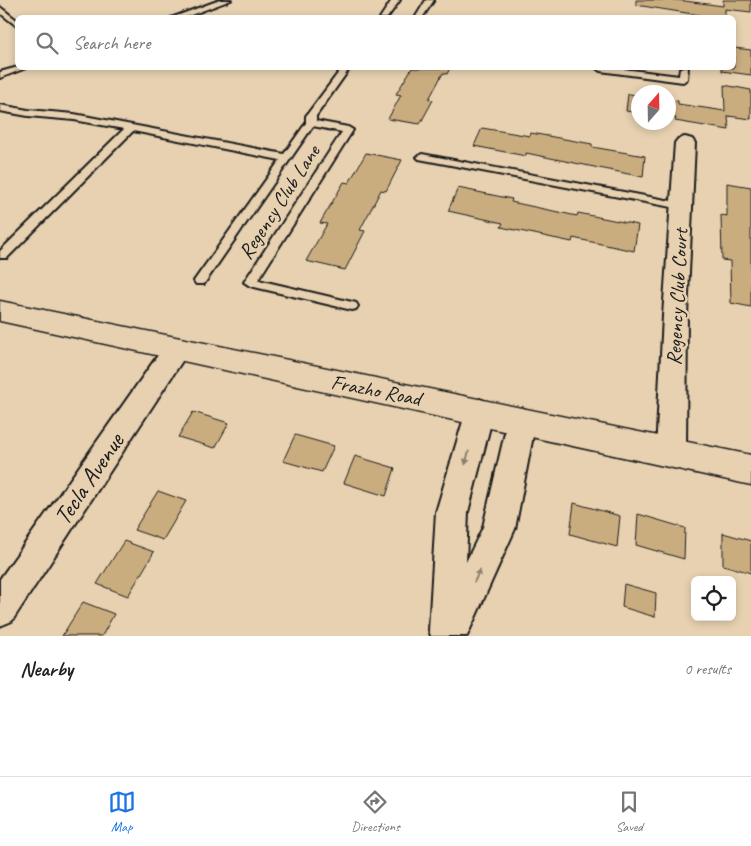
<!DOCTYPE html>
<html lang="en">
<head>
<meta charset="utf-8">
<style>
	:root { --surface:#fff; --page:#f2f2f2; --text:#202124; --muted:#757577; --line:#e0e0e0; --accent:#1a73e8 }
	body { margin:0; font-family:Caveat,sans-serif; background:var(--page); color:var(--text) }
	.controls { position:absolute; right:15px; bottom:15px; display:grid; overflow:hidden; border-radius:8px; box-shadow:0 2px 8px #0003 }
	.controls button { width:45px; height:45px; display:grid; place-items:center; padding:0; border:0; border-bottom:1px solid var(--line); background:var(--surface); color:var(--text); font:25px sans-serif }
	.compass { position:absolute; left:631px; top:85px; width:45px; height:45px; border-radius:50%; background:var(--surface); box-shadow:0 2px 8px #0003; rotate:20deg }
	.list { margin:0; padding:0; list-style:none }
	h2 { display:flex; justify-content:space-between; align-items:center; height:65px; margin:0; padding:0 20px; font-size:21px }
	h2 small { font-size:16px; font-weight:400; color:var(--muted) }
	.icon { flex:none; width:28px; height:28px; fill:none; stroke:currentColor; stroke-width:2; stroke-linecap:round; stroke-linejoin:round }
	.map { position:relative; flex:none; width:751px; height:636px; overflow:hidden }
	.search { position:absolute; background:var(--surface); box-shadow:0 2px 8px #0003; left:15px; right:15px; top:15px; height:55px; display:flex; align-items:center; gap:12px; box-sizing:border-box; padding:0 18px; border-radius:8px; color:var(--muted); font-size:19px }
	.sheet { height:140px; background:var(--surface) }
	nav { display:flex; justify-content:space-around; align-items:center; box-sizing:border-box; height:70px; border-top:1px solid var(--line); background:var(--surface); font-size:14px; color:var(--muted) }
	nav a { display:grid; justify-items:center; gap:2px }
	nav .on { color:var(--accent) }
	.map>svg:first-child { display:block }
</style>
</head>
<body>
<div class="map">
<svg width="751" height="636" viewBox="0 0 751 636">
	<rect width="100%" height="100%" fill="#e7d1b0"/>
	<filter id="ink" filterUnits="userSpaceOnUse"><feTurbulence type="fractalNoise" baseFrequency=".02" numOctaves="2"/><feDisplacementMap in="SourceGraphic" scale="10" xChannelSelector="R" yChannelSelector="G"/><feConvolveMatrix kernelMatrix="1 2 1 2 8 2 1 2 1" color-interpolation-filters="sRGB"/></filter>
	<g filter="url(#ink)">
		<path fill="#caad7f" stroke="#1c1c1c" d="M636,0H677L723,6V0H751V12L725,9V18H718L636,5Z
			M734,48L751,50V75L722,71V68H734Z
			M412,68H450L447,74L443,73L429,99L433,100L420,124L388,119L401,95L396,94Z
			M724,85L751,90V119L728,116L729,130L675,121L676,118L668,117V100L678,101V104L725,111Z
			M628,94L638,95V113L626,111Z
			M482,128L530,136L531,133L592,144V147L645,156L643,177L526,153V156L474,146Z
			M366,153L402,160L386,191L381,190L360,230L365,231L345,270L306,261L327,224L320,223L344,182L349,183Z
			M727,183L751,187V307L731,303L730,261L722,260L721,215L727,216Z
			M458,188L512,199L511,202L577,216L578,213L638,225L634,251L573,238L572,242L501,227L503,223L448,211Z
			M193,412L229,423L215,448L178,437Z
			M295,435L334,446L322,472L283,461Z
			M355,456L395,468L386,496L344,483Z
			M158,491L186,501L163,540L134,530Z
			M574,503L620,516L617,547L570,534Z
			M638,514L685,528L684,559L636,545Z
			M723,533L751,541V573L723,565Z
			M124,541L154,552L128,596L97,584Z
			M624,584L656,593L655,617L622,607Z
			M83,602L114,614L102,636H62Z"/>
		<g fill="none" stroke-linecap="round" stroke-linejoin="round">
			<defs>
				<path id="service" d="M220,0H231L183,18H171Z
					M392,0H400L387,18H380Z
					M426,0H434L422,18H415Z
					M0,7L18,21V27L0,13Z
					M18,67L26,68L0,78V72Z
					M342,68H350L316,116V121L348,127L353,130L258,280L352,302L356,303L358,306L356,309L352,310L250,286L244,282L342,132L313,126L204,284H196L194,281L280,160L133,131L7,258H0V251L124,129L74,120L28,116L0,111V105L28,110L74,114L284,154L306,123V116Z
					M596,68H615L679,76L680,68H688L687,79L683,82L600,71Z
					M422,154L682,203L687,206L682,209L419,159L417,157Z"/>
				<path id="minor" d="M685,137L692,139L695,143L687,316L686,451L681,460L671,464L661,460L656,451L663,316L675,143L678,139Z
					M177,338L186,341L190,348L186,355L12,621L0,626V579L168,341Z
					M480,399L490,403L494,411L468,512L466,562L483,527L508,420L512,412L522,408L532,412L536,420L515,529L467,636H431L429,630L436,512L466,411L470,403Z"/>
				<path id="tertiary" d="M0,301L751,455V485L0,321Z"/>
			</defs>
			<use href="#service" stroke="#1c1c1c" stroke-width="4"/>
			<use href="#minor" stroke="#1c1c1c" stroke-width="4"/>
			<use href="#tertiary" stroke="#1c1c1c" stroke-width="3"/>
			<use href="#service" fill="#e7d1b0" fill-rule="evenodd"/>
			<use href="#minor" fill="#e7d1b0" fill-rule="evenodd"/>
			<use href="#tertiary" fill="#e7d1b0" fill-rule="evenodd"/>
		</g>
		<defs><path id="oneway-solid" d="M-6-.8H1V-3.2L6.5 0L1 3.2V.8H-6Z" transform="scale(1.25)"/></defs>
		<g fill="#8c806d">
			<use href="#oneway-solid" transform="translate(467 458) rotate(105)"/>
			<use href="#oneway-solid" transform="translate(477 576) rotate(-65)"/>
		</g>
	</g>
	<g text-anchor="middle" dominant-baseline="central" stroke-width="5" stroke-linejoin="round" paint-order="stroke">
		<g font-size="21" fill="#1c1c1c" stroke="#e7d1b0">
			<text transform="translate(279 202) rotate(-57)">Regency Club Lane</text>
			<text transform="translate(677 297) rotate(-87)">Regency Club Court</text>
			<text transform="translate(376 390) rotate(11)">Frazho Road</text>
		</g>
		<g font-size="25" fill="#1c1c1c" stroke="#e7d1b0">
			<text transform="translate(89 479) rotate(-56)">Tecla Avenue</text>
		</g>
	</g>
</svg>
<div class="controls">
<button><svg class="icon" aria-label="locate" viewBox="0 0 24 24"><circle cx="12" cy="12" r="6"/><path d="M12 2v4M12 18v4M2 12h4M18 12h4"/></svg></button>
</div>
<svg class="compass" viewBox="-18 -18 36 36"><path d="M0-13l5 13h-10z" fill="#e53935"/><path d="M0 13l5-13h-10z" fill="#757577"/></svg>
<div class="search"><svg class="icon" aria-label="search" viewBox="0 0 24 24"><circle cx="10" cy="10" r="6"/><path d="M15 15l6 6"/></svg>Search here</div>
</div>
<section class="sheet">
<h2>Nearby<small>0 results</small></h2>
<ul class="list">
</ul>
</section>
<nav>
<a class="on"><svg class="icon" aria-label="map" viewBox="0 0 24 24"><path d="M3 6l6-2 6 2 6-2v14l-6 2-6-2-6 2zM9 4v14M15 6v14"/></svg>Map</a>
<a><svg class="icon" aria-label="directions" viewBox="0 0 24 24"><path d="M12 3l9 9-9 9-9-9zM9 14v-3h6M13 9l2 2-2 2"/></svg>Directions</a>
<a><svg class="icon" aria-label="saved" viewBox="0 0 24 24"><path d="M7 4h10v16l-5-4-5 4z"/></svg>Saved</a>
</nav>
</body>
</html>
